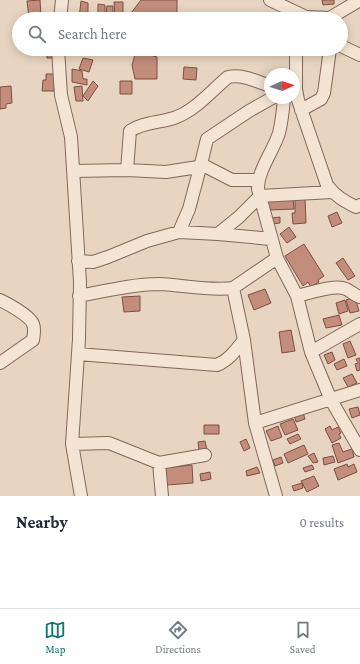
<!DOCTYPE html>
<html lang="en">
<head>
<meta charset="utf-8">
<style>
	:root { --surface:#fff; --page:#f6f6f7; --text:#1f2937; --muted:#747a83; --line:#e0e1e3; --accent:#0f766e }
	body { margin:0; font-family:"Crimson Pro",serif; background:var(--page); color:var(--text) }
	.compass { position:absolute; left:264px; top:68px; width:36px; height:36px; border-radius:50%; background:var(--surface); box-shadow:0 2px 10px #0003; rotate:87deg }
	.list { margin:0; padding:0; list-style:none }
	h2 { display:flex; justify-content:space-between; align-items:center; height:52px; margin:0; padding:0 16px; font-size:17px }
	h2 small { font-size:13px; font-weight:400; color:var(--muted) }
	.icon { flex:none; width:22px; height:22px; fill:none; stroke:currentColor; stroke-width:2; stroke-linecap:round; stroke-linejoin:round }
	.map { position:relative; flex:none; width:360px; height:496px; overflow:hidden }
	.search { position:absolute; background:var(--surface); box-shadow:0 2px 10px #0003; left:12px; right:12px; top:12px; height:44px; display:flex; align-items:center; gap:10px; box-sizing:border-box; padding:0 14px; border-radius:22px; color:var(--muted); font-size:15px }
	.sheet { height:112px; background:var(--surface) }
	nav { display:flex; justify-content:space-around; align-items:center; box-sizing:border-box; height:56px; border-top:1px solid var(--line); background:var(--surface); font-size:11px; color:var(--muted) }
	nav a { display:grid; justify-items:center; gap:2px }
	nav .on { color:var(--accent) }
	.map>svg:first-child { display:block }
</style>
</head>
<body>
<div class="map">
<svg width="360" height="496" viewBox="0 0 360 496">
	<rect width="100%" height="100%" fill="#e8d5c1"/>
	<path fill="#c38c7b" stroke="#7c4f43" d="M40,0L41,17L29,18L27,1Z
		M141,0H177V19H133L131,13Z
		M322,0H334V4L323,5Z
		M81,1L88,3V14H86L85,18H79Z
		M114,2H123V16H115Z
		M98,4L105,5V15L98,16Z
		M107,6H113V15L106,14Z
		M46,49H52V58H47Z
		M136,51L157,57V79H135L132,65Z
		M83,58L93,60L89,72L79,69Z
		M184,67L197,68L196,80L183,79Z
		M72,69L82,71L83,79H87V85L72,82Z
		M46,74H55L54,91H42L43,80H46Z
		M93,81L98,86L88,101L83,96Z
		M120,81H132V94H120Z
		M11,86L12,103L6,104V108L0,109V87Z
		M82,86L83,101H76L74,87Z
		M293,197L294,209L269,210L268,200Z
		M305,198L306,223L293,224L292,213H295V199Z
		M337,212L342,223L332,227L328,216Z
		M280,217V223L272,224V218Z
		M289,227L296,237L287,243L280,234Z
		M304,244L324,276L318,280L319,282L311,287L308,282L303,286L285,256Z
		M343,258L355,276L348,280L336,263Z
		M265,289L271,303L254,310L248,295Z
		M140,296V311L124,312L122,297Z
		M355,297L359,311L350,313L346,300Z
		M345,300L348,311L339,314L336,303Z
		M339,315L342,325L326,328L323,319Z
		M291,330L295,351L282,353L279,332Z
		M350,341L356,355L348,358L343,344Z
		M332,352L335,360L328,364L324,355Z
		M360,358V370L357,371L355,364L358,363L356,359Z
		M344,359L347,366L337,370L334,364Z
		M352,374L357,383L348,387L343,378Z
		M358,407L360,415L352,418L349,409Z
		M303,412L305,419L296,422L294,415Z
		M293,419L298,430L285,435L280,424Z
		M204,425H219V434H204Z
		M278,426L282,437L271,441L266,431Z
		M330,426L332,430L338,427L341,433L339,434L341,438L332,443L325,429Z
		M298,434L301,439L290,444L287,439Z
		M246,439L250,448L244,451L240,442Z
		M205,441L207,450L199,451L198,442Z
		M339,443L343,452L352,449L354,457L338,463L332,445Z
		M304,445L308,454L288,463L284,454Z
		M314,453L318,462L313,463L308,456Z
		M333,456L335,462L324,465L323,458Z
		M281,457L283,463L275,466L273,460Z
		M347,464L348,467L354,464L357,472L338,480L334,469Z
		M192,465L193,483L167,485L165,468Z
		M312,465L314,469L305,472L303,468Z
		M257,467L260,473L247,476L246,471Z
		M210,472L211,479L201,481L200,474Z
		M314,476L319,486L307,492L301,481Z
		M302,483L303,488L294,491L292,486Z"/>
	<g fill="none" stroke-linecap="round" stroke-linejoin="round">
		<defs>
			<path id="minor" d="M270,0L304,16
				M308,17L329,18
				M60,19L62,0
				M328,19L360,0
				M341,46L360,55
				M58,49L61,95L71,137L80,282L79,339L72,444L81,496
				M296,49V89L298,100L327,185C335,196 344,201 356,207L360,205
				M284,98C283,110 282,121 279,133C273,152 258,169 258,189L277,258L297,296L311,352L331,400L360,450
				M301,110L321,99L324,93L330,49
				M127,170L130,131C143,122 159,123 174,118C195,111 211,91 228,77C242,74 256,81 270,86
				M73,171L127,170L166,172L198,167L201,164L207,139L249,111L272,98
				M179,232L189,209L201,164L232,180H258
				M218,234L239,217L260,196L332,192
				M78,261L93,262L108,257L147,241L179,232L218,234L271,239
				M233,288L244,340L255,423L276,496
				M79,296C105,291 133,284 159,284C184,285 208,291 233,288L277,258
				M297,296C310,293 335,284 346,289C352,292 354,295 360,297
				M0,300C8,304 30,316 33,324C35,329 34,334 33,340L0,363
				M311,352L360,324
				M78,354L217,365C229,360 236,350 244,340
				M255,423L360,390
				M72,444L109,443L159,463L205,455
				M159,463L162,496"/>
		</defs>
		<use href="#minor" stroke="#80685a" stroke-width="14"/>
		<use href="#minor" stroke="#f4e4d3" stroke-width="12"/>
	</g>
</svg>
<svg class="compass" viewBox="-18 -18 36 36"><path d="M0-13l5 13h-10z" fill="#e53935"/><path d="M0 13l5-13h-10z" fill="#747a83"/></svg>
<div class="search"><svg class="icon" aria-label="search" viewBox="0 0 24 24"><circle cx="10" cy="10" r="6"/><path d="M15 15l6 6"/></svg>Search here</div>
</div>
<section class="sheet">
<h2>Nearby<small>0 results</small></h2>
<ul class="list">
</ul>
</section>
<nav>
<a class="on"><svg class="icon" aria-label="map" viewBox="0 0 24 24"><path d="M3 6l6-2 6 2 6-2v14l-6 2-6-2-6 2zM9 4v14M15 6v14"/></svg>Map</a>
<a><svg class="icon" aria-label="directions" viewBox="0 0 24 24"><path d="M12 3l9 9-9 9-9-9zM9 14v-3h6M13 9l2 2-2 2"/></svg>Directions</a>
<a><svg class="icon" aria-label="saved" viewBox="0 0 24 24"><path d="M7 4h10v16l-5-4-5 4z"/></svg>Saved</a>
</nav>
</body>
</html>
